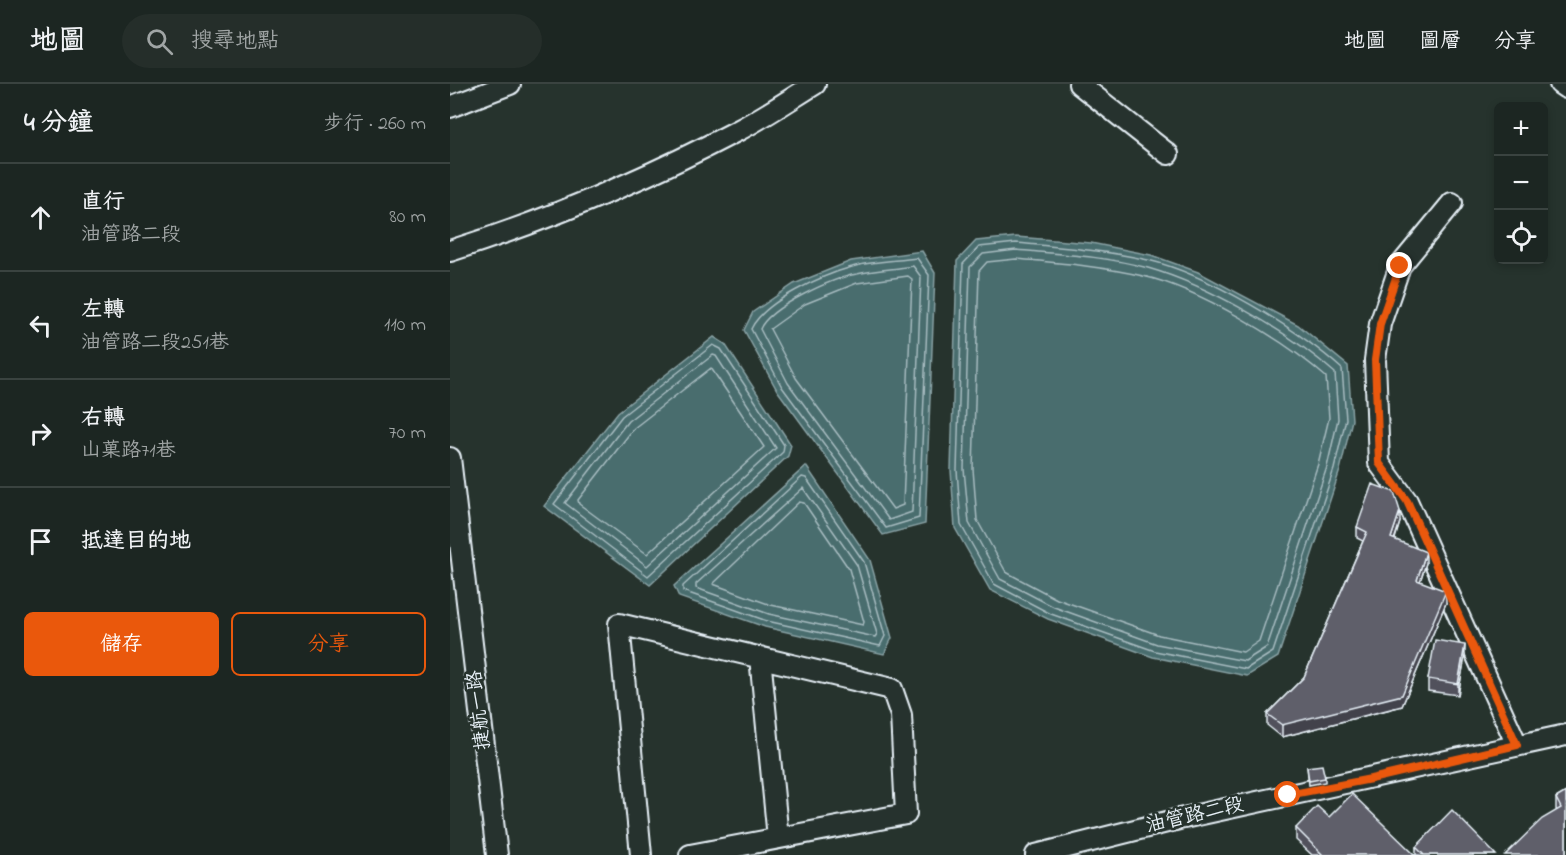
<!DOCTYPE html>
<html lang="zh-TW">
<head>
<meta charset="utf-8">
<style>
	:root { --surface:#1c2622; --page:#252e2a; --text:#f1f3f6; --muted:#a0a5a5; --line:#3a4340; --accent:#ea580c }
	body { margin:0; font-family:"Indie Flower","LXGW WenKai TC",sans-serif; background:var(--page); color:var(--text) }
	.controls { position:absolute; right:18px; top:18px; display:grid; overflow:hidden; border-radius:9px; box-shadow:0 3px 9px #0003 }
	.controls button { width:54px; height:54px; display:grid; place-items:center; padding:0; border:0; border-bottom:2px solid var(--line); background:var(--surface); color:var(--text); font:30px sans-serif }
	.stop { position:absolute; width:18px; height:18px; margin:-14px; border:4px solid #ea580c; border-radius:50%; background:#fff }
	.stop.end { background:#ea580c; border-color:#fff; box-shadow:0 2px 6px #0008 }
	.list { margin:0; padding:0; list-style:none }
	h2 { display:flex; justify-content:space-between; align-items:center; height:78px; margin:0; padding:0 24px; font-size:26px }
	h2 small { font-size:20px; font-weight:400; color:var(--muted) }
	.list li { display:grid; grid-template-columns:39px 1fr auto; gap:18px; align-items:center; box-sizing:border-box; height:108px; padding:0 24px; border-top:2px solid var(--line) }
	.list b { display:block; font-size:22px; white-space:nowrap }
	.list p { margin:0; font-size:20px; white-space:nowrap; color:var(--muted) }
	.list em { font-size:20px; font-style:normal; color:var(--muted) }
	.actions { display:flex; gap:12px; padding:18px 24px }
	.actions a { flex:1; padding:14px 0; border:2px solid var(--accent); border-radius:9px; text-align:center; font-size:21px; color:var(--accent) }
	.actions .main { background:var(--accent); color:#fff }
	.icon { flex:none; width:33px; height:33px; fill:none; stroke:currentColor; stroke-width:2; stroke-linecap:round; stroke-linejoin:round }
	.map { position:relative; flex:none; width:1116px; height:771px; overflow:hidden }
	header { display:flex; align-items:center; gap:36px; box-sizing:border-box; height:84px; padding:0 30px; background:var(--surface); border-bottom:2px solid var(--line) }
	header strong { font-size:28px }
	nav { display:flex; gap:33px; margin-inline-start:auto; font-size:21px }
	.search { width:420px; height:54px; background:var(--page); display:flex; align-items:center; gap:15px; box-sizing:border-box; padding:0 21px; border-radius:33px; color:var(--muted); font-size:22px }
	main { display:flex }
	aside { flex:1; background:var(--surface) }
	.map>svg:first-child { display:block }
</style>
</head>
<body>
<header>
<strong>地圖</strong>
<div class="search"><svg class="icon" aria-label="search" viewBox="0 0 24 24"><circle cx="10" cy="10" r="6"/><path d="M15 15l6 6"/></svg>搜尋地點</div>
<nav><a>地圖</a><a>圖層</a><a>分享</a></nav>
</header>
<main>
<aside>
<h2>4 分鐘<small>步行 · 260 m</small></h2>
<ul class="list">
<li><svg class="icon" aria-label="ahead" viewBox="0 0 24 24"><path d="M12 20V5M6 11l6-6 6 6"/></svg><div><b>直行</b><p>油管路二段</p></div><em>80 m</em></li>
<li><svg class="icon" aria-label="left" viewBox="0 0 24 24"><path d="M17 20v-9H6M10 6l-5 5 5 5"/></svg><div><b>左轉</b><p>油管路二段251巷</p></div><em>110 m</em></li>
<li><svg class="icon" aria-label="right" viewBox="0 0 24 24"><path d="M7 20v-9h11M14 6l5 5-5 5"/></svg><div><b>右轉</b><p>山菓路71巷</p></div><em>70 m</em></li>
<li><svg class="icon" aria-label="arrive" viewBox="0 0 24 24"><path d="M6 21V4h12l-3 4 3 4H6"/></svg><div><b>抵達目的地</b></div></li>
</ul>
<div class="actions"><a class="main">儲存</a><a>分享</a></div>
</aside>
<div class="map">
<svg width="1116" height="771" viewBox="0 0 1116 771">
	<rect width="100%" height="100%" fill="#26332d"/>
	<filter id="ink" filterUnits="userSpaceOnUse"><feTurbulence type="fractalNoise" baseFrequency=".0167" numOctaves="2"/><feDisplacementMap in="SourceGraphic" scale="12" xChannelSelector="R" yChannelSelector="G"/><feConvolveMatrix kernelMatrix="1 2 1 2 8 2 1 2 1" color-interpolation-filters="sRGB"/></filter>
	<g filter="url(#ink)">
		<path fill="#496d6e" stroke="#89a2a5" stroke-width="1.5" d="M566,153L641,159L701,171L748,188L848,241L898,282L902,336L890,386L828,573L797,592L703,573L598,535L540,506L505,444L501,386L507,177L526,157Z
			M472,167L485,189L475,440L433,451L327,306L294,246L303,228L344,200L401,177Z
			M264,253L275,260L341,361L338,372L200,501L94,422L168,328Z
			M356,382L420,476L442,554L434,570L315,543L229,513L224,502Z"/>
		<g fill="none" stroke-linecap="round" stroke-linejoin="round">
			<path stroke="#a8bcc1" stroke-width="1.5" d="M566,159C610,163 654,166 698,176C757,190 847,244 892,285L896,335L884,385L823,568L796,585L705,567L601,530L544,500L511,441L507,386L513,180L529,163Z
				M566,166C610,170 655,172 698,184C757,201 839,247 885,289L888,335L877,383L817,563L795,577L707,560L604,523L550,495L519,439L514,385L520,183L533,170Z
				M467,174L479,191L469,434L436,444L332,303L301,245C314,217 373,191 402,183C422,177 446,177 467,174Z
				M566,175C609,179 651,182 693,192C747,204 835,256 876,293L879,334L868,380L809,557L793,568L709,551L607,515L556,488L527,436L523,385L529,187L537,178Z
				M463,182L471,193L462,428L439,436L338,299L310,245C319,223 383,194 407,190C425,186 445,185 463,182Z
				M458,192L462,195L453,421L443,425L346,294L320,245L355,220L407,199Z
				M263,261L271,265L334,361L333,368L198,492L104,420L172,332Z
				M263,271L266,272L326,364L197,482L115,419L178,337Z
				M261,284L314,363L197,470L129,420L128,416L184,344Z
				M352,393L356,394L414,478L435,552L430,562L317,537L233,507V502Z
				M353,404L407,481L427,550L425,553L319,530L246,504V500Z
				M349,418L354,419L399,485L414,538L413,541L321,521L263,500Z"/>
			<defs>
				<path id="minor" d="M629,0L718,70
					M1110,0L1116,4
					M0,23L60,0
					M1002,119L950,182L930,240L925,276L929,379L957,417L1067,661
					M0,167C98,136 195,95 287,47C314,33 339,16 365,0
					M0,374L47,771
					M310,573L328,754
					M191,771L169,540L442,605L451,631L456,730L240,771
					M586,771L729,735L1116,651"/>
			</defs>
			<use href="#minor" stroke="#e8f1f8" stroke-width="24"/>
			<use href="#minor" stroke="#26332d" stroke-width="20"/>
		</g>
		<path fill="#51515c" stroke="#e8f1f8" stroke-width="1.5" d="M950,438L945,455L976,479L970,497L996,519L952,622L832,653L817,641V630L854,593L913,457L907,454V443Z
			M1015,572L1008,611L978,607V595Z
			M857,683L875,694V698L859,701Z
			M1116,708V771L1106,725V714Z
			M879,733L965,771H862L846,756V744Z
			M966,763L1046,771H966Z"/>
		<path fill="#42424b" stroke="#e8f1f8" stroke-width="1.5" d="M950,427V438L941,465V454Z
			M976,468V479L967,507V496Z
			M996,507V519L952,622L832,653V641Z
			M1015,561V572L1008,611V600Z"/>
		<path fill="#5e5e6b" stroke="#e8f1f8" stroke-width="1.5" d="M922,400L944,408L950,427L941,454L976,468L967,496L996,507L952,611L832,641L817,630L854,593L917,448L907,443Z
			M985,556L1015,561L1008,600L978,595Z
			M872,681L875,694L859,697L857,683Z
			M1116,708V771H1055L1092,735L1111,724L1106,714Z
			M902,710L965,771H873L846,744L867,722L879,733Z
			M1002,726L1046,771H974L966,763Z"/>
	</g>
	<g fill="none" stroke-linecap="round" stroke-linejoin="round" filter="url(#ink)">
		<path stroke="#ea580c" stroke-width="8" d="M838,711L921,695L1067,661L957,417L929,379L925,276L930,240L950,182"/>
	</g>
	<g text-anchor="middle" dominant-baseline="central" stroke-width="5" stroke-linejoin="round" paint-order="stroke">
		<g font-size="20" fill="#e8f1f8" stroke="#26332d">
			<text transform="translate(30 626) rotate(-97)">捷航一路</text>
			<text transform="translate(745 732) rotate(-13)">油管路二段</text>
		</g>
	</g>
</svg>
<div class="controls">
<button>+</button>
<button>−</button>
<button><svg class="icon" aria-label="locate" viewBox="0 0 24 24"><circle cx="12" cy="12" r="6"/><path d="M12 2v4M12 18v4M2 12h4M18 12h4"/></svg></button>
</div>
<div class="stop" style="left:838px;top:711px"></div>
<div class="stop end" style="left:950px;top:182px"></div>
</div>
</main>
</body>
</html>
